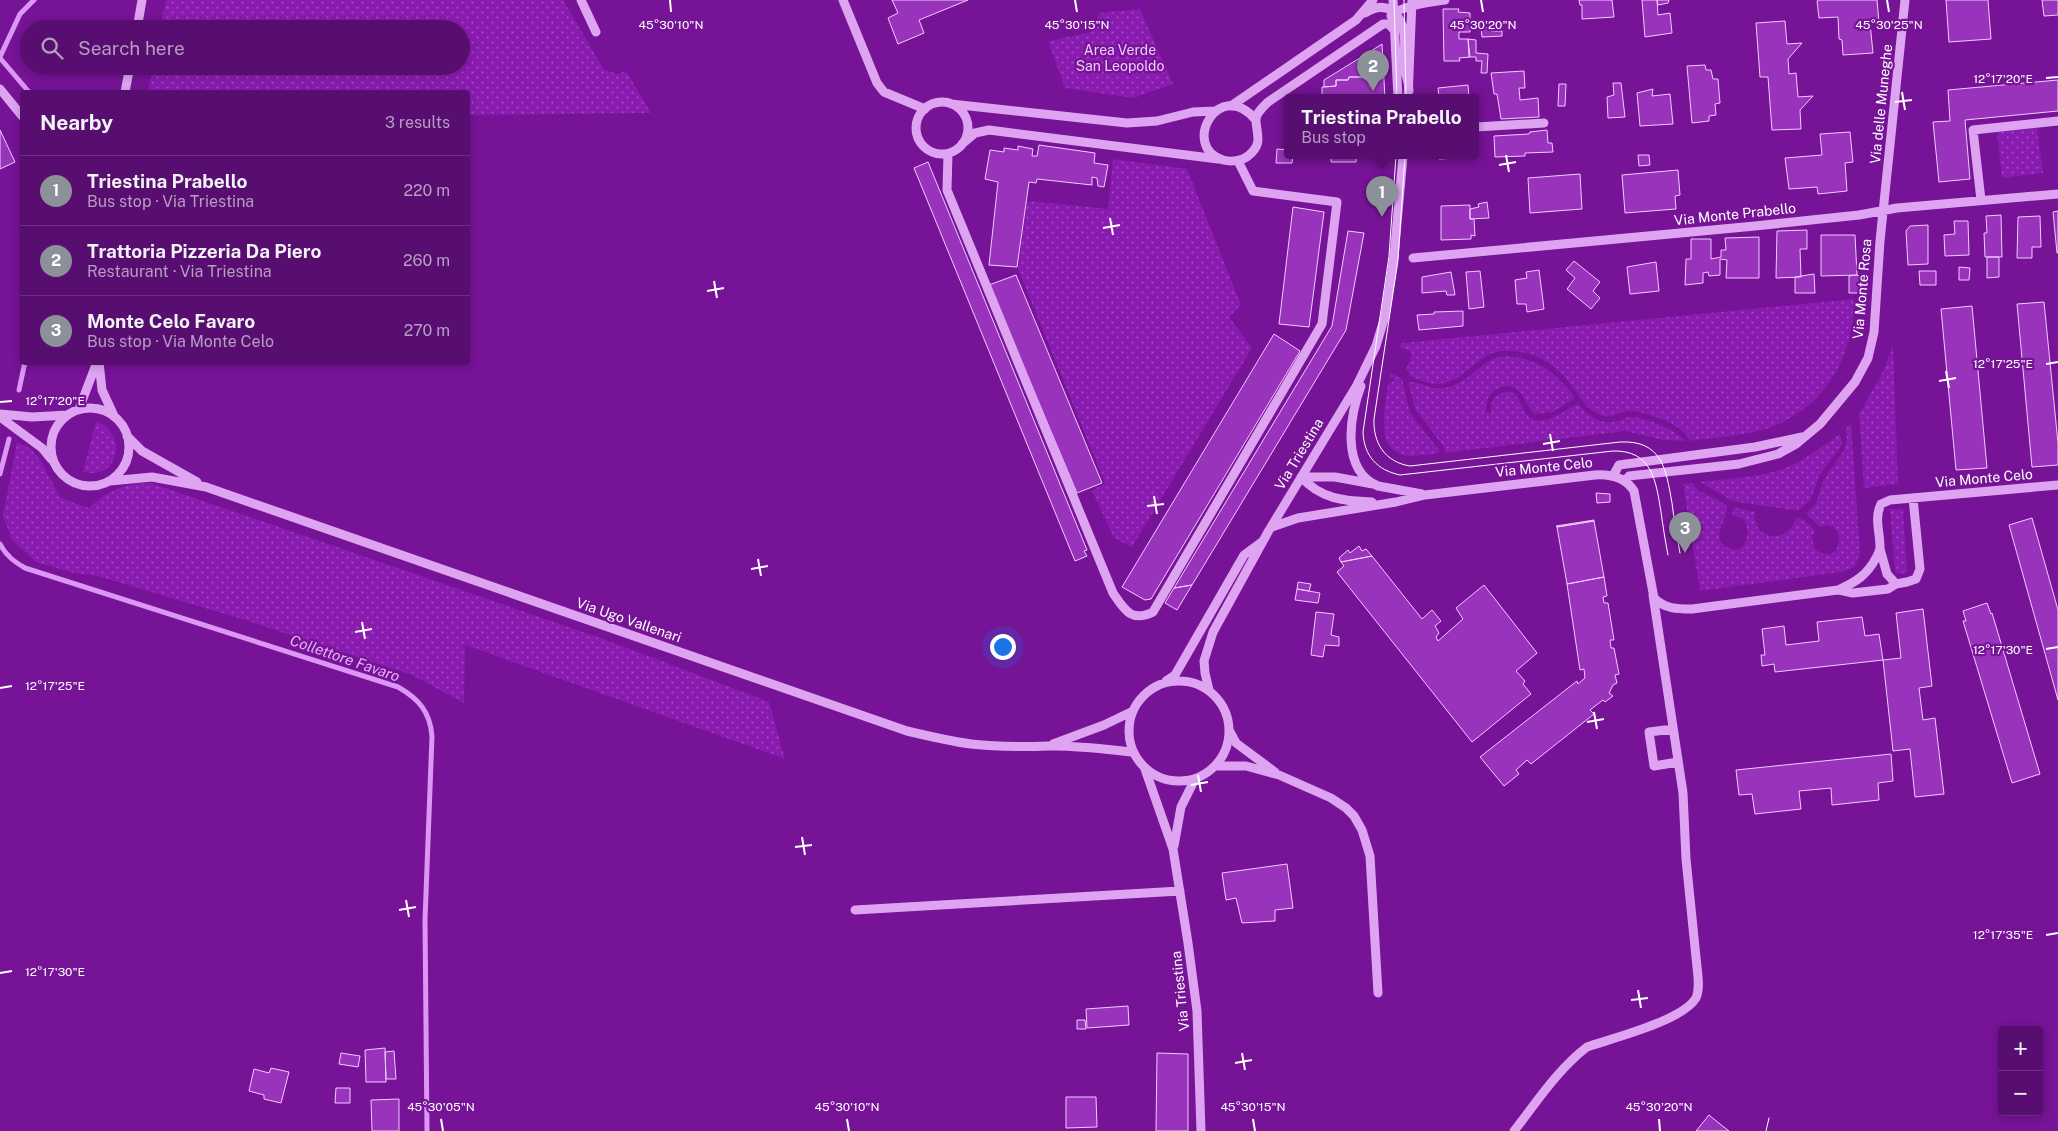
<!DOCTYPE html>
<html lang="en">
<head>
<meta charset="utf-8">
<style>
	:root { --surface:#580e70; --page:#5e1775; --text:#f1f3f6; --muted:#b79cc3; --line:#6d2e83; --accent:#8c9099 }
	body { margin:0; font-family:"Public Sans",sans-serif; background:var(--page); color:var(--text) }
	.controls { position:absolute; right:15px; bottom:15px; display:grid; overflow:hidden; border-radius:5px; box-shadow:0 2px 8px #0003 }
	.controls button { width:45px; height:45px; display:grid; place-items:center; padding:0; border:0; border-bottom:1px solid var(--line); background:var(--surface); color:var(--text); font:25px sans-serif }
	.you { position:absolute; left:1002px; top:646px; width:18px; height:18px; margin:-12px; border:4px solid #fff; border-radius:50%; background:#1a73e8; box-shadow:0 0 0 8px #1a73e833 }
	.badge { display:grid; place-items:center; width:32px; height:32px; border-radius:50%; background:var(--accent); color:#fff; font-size:16px; font-weight:700 }
	.pin { position:absolute; translate:-50% -41px; filter:drop-shadow(0 1px 2px #0008) }
	.pin::after { content:''; position:absolute; top:26px; width:18px; height:15px; background:inherit; clip-path:polygon(0 0,100% 0,50% 100%) }
	.popup { position:absolute; left:1284px; top:94px; width:195px; height:65px; box-sizing:border-box; display:grid; place-content:center; border-radius:5px; background:var(--surface); filter:drop-shadow(0 1px 4px #0005); font-size:16px; white-space:nowrap; color:var(--muted) }
	.popup b { font-size:19px; color:var(--text) }
	.popup::after { content:''; position:absolute; left:50%; top:100%; margin-left:-10px; border:10px solid transparent; border-top-color:var(--surface) }
	.list { margin:0; padding:0; list-style:none }
	h2 { display:flex; justify-content:space-between; align-items:center; height:65px; margin:0; padding:0 20px; font-size:21px }
	h2 small { font-size:16px; font-weight:400; color:var(--muted) }
	.list li { display:grid; grid-template-columns:32px 1fr auto; gap:15px; align-items:center; box-sizing:border-box; height:70px; padding:0 20px; border-top:1px solid var(--line) }
	.list b { display:block; font-size:19px; white-space:nowrap }
	.list p { margin:0; font-size:16px; white-space:nowrap; color:var(--muted) }
	.list em { font-size:16px; font-style:normal; color:var(--muted) }
	.icon { flex:none; width:28px; height:28px; fill:none; stroke:currentColor; stroke-width:2; stroke-linecap:round; stroke-linejoin:round }
	.map { position:relative; flex:none; width:2058px; height:1131px; overflow:hidden }
	.search { position:absolute; background:var(--surface); box-shadow:0 2px 8px #0003; left:20px; top:20px; width:450px; height:55px; display:flex; align-items:center; gap:12px; box-sizing:border-box; padding:0 18px; border-radius:28px; color:var(--muted); font-size:19px }
	.panel { position:absolute; background:var(--surface); box-shadow:0 2px 8px #0003; left:20px; top:90px; width:450px; height:275px; border-radius:5px }
	.map>svg:first-child { display:block }
</style>
</head>
<body>
<div class="map">
<svg width="2058" height="1131" viewBox="0 0 2058 1131">
	<defs>
		<pattern id="green-dots" width="8" height="8" patternUnits="userSpaceOnUse" patternTransform="scale(1.25)"><rect width="8" height="8" fill="#8a1bb0"/><path d="M2 2h.1M6 6h.1" fill="none" stroke="#a149c0" stroke-width="1.8" stroke-linecap="round"/></pattern>
	</defs>
	<rect width="100%" height="100%" fill="#761396"/>
	<path fill="url(#green-dots)" d="M166,0H563L604,70L618,74L626,71L651,113L468,115V92H148L153,66H461V29H160Z
		M1140,9L1173,84L1133,98L1065,88L1048,41L1092,32L1100,13Z
		M2037,128L2043,173L2002,178L1997,132Z
		M1113,159L1187,169L1241,305L1229,317L1252,348L1132,547L1114,538L1092,491L1105,483L1018,269L1027,201L1108,209Z
		M1854,299C1854,358 1824,410 1766,429C1742,436 1715,437 1690,441C1682,423 1649,413 1631,411C1618,410 1612,421 1598,414C1588,410 1583,401 1577,393C1558,366 1539,351 1505,351C1477,350 1465,385 1435,384C1426,383 1418,379 1410,376L1407,368L1412,352L1399,347L1402,343Z
		M1893,345L1898,484L1864,488L1859,414L1884,370Z
		M1506,356C1539,359 1554,371 1574,396V399L1553,412L1535,414C1523,405 1522,377 1497,389C1488,393 1486,403 1486,412L1491,413C1491,405 1491,397 1500,394C1524,383 1518,418 1536,420C1552,423 1564,409 1578,404C1588,416 1601,426 1618,421C1622,420 1625,417 1629,417C1644,416 1675,429 1685,441L1663,440L1625,431L1445,453L1444,447L1415,409L1408,382C1422,381 1432,392 1449,387C1473,380 1481,358 1506,356Z
		M1390,373L1402,379L1410,413L1439,450V453C1430,454 1421,456 1411,456C1373,455 1385,407 1388,384L1394,381L1393,378L1389,377Z
		M96,421C130,435 118,481 83,472Z
		M1851,423L1860,553L1855,567L1842,572L1700,591L1683,484L1692,483L1699,491L1727,505C1729,519 1710,536 1725,546C1744,559 1753,535 1744,519L1732,515L1734,507L1755,512L1754,518L1759,530C1775,542 1789,536 1796,518L1803,519L1815,531L1812,536L1814,548C1844,573 1848,515 1820,527L1808,516L1807,513L1816,503L1824,479L1844,450L1847,440L1845,430Z
		M1840,434L1842,444L1840,448L1819,476L1811,499L1798,511L1732,501L1700,482C1725,479 1752,478 1777,471C1800,464 1820,448 1840,434Z
		M17,442L31,449L40,460L61,498L89,508C107,491 126,482 151,483L606,640L769,702L785,759L465,645L464,703L412,675L245,620L98,576L74,573L36,562L12,540L3,516Z
		M1890,509H1903L1907,572L1901,574L1895,572Z"/>
	<g fill="none" stroke-linecap="round" stroke-linejoin="round">
		<path stroke="#dc96f5" stroke-width="5" d="M0,57L20,14L34,0
			M0,58L29,92
			M19,390L25,362
			M0,474L9,439
			M0,544C6,556 15,562 25,568L398,687C419,699 430,712 432,736L425,920L427,1131"/>
	</g>
	<path fill="#93b" stroke="#f0ccfd" d="M892,0H968L919,20L924,33L898,44L888,18L898,13Z
		M1579,0H1612L1614,17L1582,19V5H1580Z
		M1642,0H1657L1658,15L1670,13L1672,33L1645,37Z
		M1657,0H1669L1668,3L1658,5Z
		M1819,0H1877L1879,22L1870,23L1873,53L1843,55L1842,40L1839,39L1838,17L1819,18L1817,1Z
		M1946,0H1988L1991,39L1949,42Z
		M2042,0H2058V15L2044,16Z
		M1443,9H1459L1458,12L1470,13V32H1459V39H1468L1470,57L1459,58L1460,61H1444Z
		M1785,21L1787,44L1802,43L1788,59L1789,74L1796,73L1798,97L1813,96L1800,110L1801,129L1772,130L1768,77H1760L1756,23Z
		M1491,27V31H1502V36L1482,37L1481,28Z
		M1468,39L1476,40V53L1488,54L1487,73H1481L1482,61H1476V57H1469Z
		M1382,44L1385,98H1322V87L1336,86V80H1348L1349,77H1362L1363,56Z
		M1363,56L1362,77H1349L1348,80H1336V86L1324,87V80Z
		M1705,65L1706,70H1711L1713,79H1718L1720,103L1715,104L1716,115L1709,116V121L1692,123L1687,66Z
		M1524,71L1525,88H1519L1520,100L1538,98L1539,117L1501,119L1497,94H1494L1491,73Z
		M2058,80V111L1965,120L1970,179L1939,182L1933,122L1950,121L1948,90Z
		M1613,83H1621L1625,117L1608,118L1607,97L1614,95Z
		M1559,84H1566L1565,106H1558Z
		M1468,85L1469,97L1473,96V98H1439L1438,88Z
		M1653,89L1652,96L1670,94L1673,124L1640,126L1637,93Z
		M0,130L15,162L0,169Z
		M1547,130L1548,143H1552L1553,152L1525,153V156L1495,157L1494,136L1529,134L1530,132Z
		M1850,132L1853,162L1845,163L1847,191L1818,194L1817,187L1789,189L1785,158L1822,155L1820,134Z
		M1039,145L1095,153L1094,163L1108,165L1104,187L1098,186L1097,178L1092,177V185L1037,179L1036,183L1029,182L1017,267L989,265L998,182L985,179L990,150L1004,152V148L1018,150V146L1033,149L1032,156H1037Z
		M1277,149L1288,150V156H1293L1292,163H1276Z
		M1638,155H1649L1650,165L1639,166Z
		M1331,156H1356V162H1331Z
		M1439,156H1475V157L1439,159Z
		M928,162L1087,550L1084,551L1087,556L1075,561L914,168Z
		M1678,170L1680,195L1675,196L1676,209L1625,213L1622,175Z
		M1580,174L1582,209L1530,213L1528,178Z
		M1487,202L1489,218L1470,219V209L1479,207L1478,204Z
		M1470,205V219H1474L1475,236L1471,235V239L1441,240V206Z
		M1293,207L1324,212L1309,327L1279,324Z
		M2058,211V253H2057L2053,212Z
		M2001,215L2002,257H1985L1984,233H1987L1986,216Z
		M2040,216L2041,247H2032V258H2017L2018,217Z
		M1954,221H1968L1969,255L1945,256L1944,235L1955,234Z
		M1928,225V264L1908,265L1906,231L1910,226Z
		M1807,230V249H1800L1801,277L1776,278L1777,231Z
		M1348,231L1364,233L1346,330L1192,585L1174,588L1332,326Z
		M1821,235H1855L1857,275L1821,276Z
		M1759,237V278H1726L1727,260L1720,259V275L1709,276L1708,272L1703,273V283L1685,285L1686,259H1691V239H1711V259L1721,257V250H1726L1725,238Z
		M1987,257H1999V277L1987,278Z
		M1574,261L1600,282L1593,291L1600,298L1591,309L1567,289L1575,278L1566,270Z
		M1656,262L1659,291L1630,294L1627,267Z
		M1959,267L1970,268L1969,280H1959Z
		M1539,270L1544,309L1527,312L1526,304H1517L1515,280L1527,278L1526,272Z
		M1480,271L1484,307L1469,309L1466,272Z
		M1919,271H1936V285H1920Z
		M1451,272L1455,295H1447L1446,291L1422,293V277Z
		M1814,274L1815,293H1795V277Z
		M1016,275L1102,483L1077,493L989,285Z
		M1857,275L1861,277V293H1849V276Z
		M2044,302L2058,443V465L2032,467L2017,304Z
		M1972,306L1987,468L1956,470L1941,309Z
		M1463,311V326L1419,330L1417,315L1434,314V312Z
		M1274,334L1300,351L1151,599L1145,600L1122,587Z
		M1596,493L1610,494V502L1597,503Z
		M2032,518L2058,610V700L2009,525Z
		M1594,520V521L1557,527L1556,526Z
		M1594,521L1604,577L1567,584L1557,527Z
		M1359,546L1362,551L1366,549L1372,556L1341,562L1339,558L1348,550L1350,553Z
		M1372,556L1422,619L1432,610L1441,621L1435,626L1439,633L1436,637L1438,641L1463,619L1456,608L1484,585L1537,653L1516,671L1525,681L1523,684L1531,694L1472,742L1337,572L1344,566L1341,562Z
		M1604,577L1607,596L1603,597L1604,603H1608L1614,640H1610L1611,648H1614L1619,674L1615,675L1617,683L1613,685L1609,693L1613,696L1605,702L1603,700L1590,710L1594,714L1531,764L1527,760L1516,770L1519,774L1504,786L1480,757L1577,681L1578,684L1585,678L1584,669L1580,670L1567,584Z
		M1298,582L1311,584L1309,591L1297,589Z
		M1192,585L1177,610L1165,603L1174,588Z
		M1297,589L1320,593L1318,603L1295,600Z
		M1987,603L1991,614L1992,613L2040,774L2012,783L1963,621H1966L1963,611Z
		M1923,609L1932,686L1919,688L1923,720L1935,718L1944,794L1915,797L1910,749L1893,751L1883,660L1901,658L1896,613Z
		M1316,612L1334,614L1331,635L1339,637V646L1325,645L1323,657L1311,655Z
		M1862,617L1865,636L1879,634L1883,660L1775,672L1774,664L1762,666L1761,655H1765L1762,629L1784,626L1786,645L1819,641L1817,622Z
		M1891,754L1893,781L1878,783L1879,800L1832,805L1831,788L1799,791L1801,809L1755,814L1752,794L1739,795L1736,770Z
		M1287,864L1293,908L1275,910V921L1242,923L1236,898L1226,900L1222,873Z
		M1128,1006L1129,1025L1087,1028L1086,1009Z
		M1077,1020H1085L1086,1029H1077Z
		M385,1048L386,1082H366L365,1050Z
		M394,1051L396,1079H386L385,1052Z
		M341,1053L360,1056L358,1067L339,1064Z
		M1157,1053L1188,1054V1131H1156Z
		M271,1068L289,1072L281,1103L264,1099V1095L249,1091L254,1069L269,1073Z
		M336,1088H350V1103H335Z
		M1066,1097H1096L1097,1127L1066,1128Z
		M399,1099V1131H372L371,1100Z
		M1709,1115L1715,1120L1729,1131H1696Z"/>
	<g fill="none" stroke-linecap="round" stroke-linejoin="round">
		<path stroke="#dea4f2" stroke-width="9" d="M581,0L596,32
			M843,0L877,83L884,92L925,109
			M1393,0L1398,98
			M1365,13C1385,0 1400,11 1404,33C1406,44 1403,57 1404,68C1406,76 1409,83 1409,91
			M1391,16C1398,6 1432,2 1445,0
			M137,29L142,0
			M0,89L22,116
			M125,92L130,66
			M1408,98L1412,0
			M916 128a26 26 0 1 1 52 0a26 26 0 1 1-52 0Z
			M951,104L1127,123L1157,121L1193,112L1215,111
			M1231,106L1356,20L1373,0
			M1256,120C1219,76 1180,147 1223,160C1231,162 1241,161 1248,156C1263,144 1257,136 1256,121C1255,114 1263,107 1268,102L1383,24H1389L1394,30
			M1476,127L1544,123
			M962,144L975,133L989,130L1218,159
			M948,154L947,190L1113,593C1124,609 1131,623 1153,612L1322,324L1337,202L1253,191L1238,161
			M1981,200L1973,130L2058,121
			M1413,258L1755,226L1859,215L1897,208L2058,194
			M99,362L102,390L114,416
			M1361,386C1350,415 1340,470 1378,486L1422,494
			M51 447a39 39 0 1 1 78 0a39 39 0 1 1-78 0Z
			M79,409L97,362
			M0,414L32,417L68,415
			M0,417L42,448L51,459
			M127,436L142,451L197,482
			M1613,476L1619,465L1755,447L1802,437
			M1301,477C1321,499 1343,501 1372,502
			M1301,477H1335L1373,484
			M110,481L152,477L206,487L907,731C928,736 949,741 971,744C997,747 1022,747 1048,746C1076,745 1104,749 1132,752
			M1625,481L1629,476L1739,464L1778,454L1796,444L1820,424L1855,382L1868,358L1874,332L1880,241L1905,0
			M1272,527L1298,518L1396,502L1425,495L1595,475C1611,474 1625,477 1634,491L1654,598C1665,609 1677,609 1692,609L1838,590C1856,582 1867,575 1876,558C1878,554 1880,551 1880,547C1880,532 1874,518 1881,504L1890,500L2058,485
			M1880,549L1887,574L1896,584
			M1839,590L1853,593L1888,589L1896,584L1907,582L1916,579L1920,569L1913,498
			M1129 731a50 50 0 1 1 100 0a50 50 0 1 1-100 0Z
			M1166,681L1175,675L1244,555L1263,541
			M1209,690L1205,673L1204,661L1213,632L1268,532L1357,385L1376,346L1385,316L1394,257L1403,156
			M1673,729L1649,732L1654,766L1678,762
			M1229,730L1236,743L1275,772
			M1053,744L1104,725L1131,712
			M1216,766H1246L1279,775L1331,798L1346,808L1354,816L1362,830L1370,856L1378,993
			M1145,769L1173,849L1188,943L1197,1011L1201,1131
			M1174,846L1181,807L1195,779
			M855,910L1180,891
			M1514,1131C1536,1103 1558,1069 1587,1047C1613,1038 1682,1021 1696,998C1700,989 1698,976 1697,967L1686,859L1683,793L1653,595"/>
		<path stroke="#fff" stroke-width="1" d="M1394,0L1397,98
			M1404,0L1406,98
			M1396,156L1389,256L1363,432C1364,456 1377,470 1400,475L1613,451C1652,450 1656,481 1661,512C1663,526 1665,540 1668,555
			M1405,156L1398,260L1374,419C1373,443 1385,462 1410,466L1620,442C1662,440 1666,469 1672,503C1674,520 1677,536 1680,553
			M1766,1131L1769,1118"/>
	</g>
	<path fill="none" stroke="#fff" stroke-width="2" d="M670,0L671,12M1075,0L1077,12M1481,0L1483,12M1887,0L1889,12M2046,78L2058,77M1902,92L1905,110M1895,102L1912,100M1506,155L1509,172M1499,165L1516,162M1110,218L1113,235M1103,228L1120,225M714,281L717,298M707,291L724,288M2046,364L2058,362M1946,371L1949,388M1939,381L1956,378M0,402L12,401M1550,434L1553,451M1543,444L1560,441M1154,496L1157,514M1147,506L1164,504M758,559L761,576M751,569L768,566M362,622L365,639M355,632L372,629M2046,649L2058,647M0,688L12,686M1594,712L1597,729M1587,722L1604,719M1198,775L1201,792M1191,785L1208,782M802,837L805,855M795,847L812,845M406,900L409,917M399,910L416,907M2046,935L2058,933M0,973L12,971M1638,990L1641,1008M1631,1000L1648,998M1242,1053L1245,1070M1235,1063L1252,1060M441,1119L443,1131M847,1119L849,1131M1253,1119L1255,1131M1659,1119L1660,1131"/>
	<g text-anchor="middle" dominant-baseline="central" stroke-width="4.5" stroke-linejoin="round" paint-order="stroke">
		<g font-size="14" fill="#f0ccfd" stroke="#761396">
			<text x="1120" y="50">Area Verde<tspan x="1120" dy="16">San Leopoldo</tspan></text>
		</g>
		<g font-size="14" fill="#fff" stroke="#761396">
			<text transform="translate(1881 104) rotate(-84)">Via delle Muneghe</text>
			<text transform="translate(1735 214) rotate(-6)">Via Monte Prabello</text>
			<text transform="translate(1862 289) rotate(-85)">Via Monte Rosa</text>
			<text transform="translate(1299 454) rotate(-59)">Via Triestina</text>
			<text transform="translate(1544 467) rotate(-6)">Via Monte Celo</text>
			<text transform="translate(1984 478) rotate(-5)">Via Monte Celo</text>
			<text transform="translate(629 620) rotate(19)">Via Ugo Vallenari</text>
			<text transform="translate(1180 991) rotate(-96)">Via Triestina</text>
		</g>
		<g font-size="15" font-style="italic" fill="#e6b0f9" stroke="#761396">
			<text transform="translate(345 658) rotate(19)">Collettore Favaro</text>
		</g>
	</g>
	<g font-size="12" text-anchor="middle" fill="#fff" stroke="#761396" stroke-width="4.5" stroke-linejoin="round" paint-order="stroke">
		<text x="671" y="29">45°30'10"N</text>
		<text x="1077" y="29">45°30'15"N</text>
		<text x="1483" y="29">45°30'20"N</text>
		<text x="1889" y="29">45°30'25"N</text>
		<text x="2003" y="83">12°17'20"E</text>
		<text x="2003" y="368">12°17'25"E</text>
		<text x="55" y="405">12°17'20"E</text>
		<text x="2003" y="654">12°17'30"E</text>
		<text x="55" y="690">12°17'25"E</text>
		<text x="2003" y="939">12°17'35"E</text>
		<text x="55" y="976">12°17'30"E</text>
		<text x="441" y="1111">45°30'05"N</text>
		<text x="847" y="1111">45°30'10"N</text>
		<text x="1253" y="1111">45°30'15"N</text>
		<text x="1659" y="1111">45°30'20"N</text>
	</g>
</svg>
<div class="controls">
<button>+</button>
<button>−</button>
</div>
<div class="you"></div>
<div class="pin badge" style="left:1382px;top:217px">1</div>
<div class="popup"><b>Triestina Prabello</b>Bus stop</div>
<div class="pin badge" style="left:1373px;top:91px">2</div>
<div class="pin badge" style="left:1685px;top:553px">3</div>
<div class="search"><svg class="icon" aria-label="search" viewBox="0 0 24 24"><circle cx="10" cy="10" r="6"/><path d="M15 15l6 6"/></svg>Search here</div>
<section class="panel">
<h2>Nearby<small>3 results</small></h2>
<ul class="list">
<li><span class="badge">1</span><div><b>Triestina Prabello</b><p>Bus stop · Via Triestina</p></div><em>220 m</em></li>
<li><span class="badge">2</span><div><b>Trattoria Pizzeria Da Piero</b><p>Restaurant · Via Triestina</p></div><em>260 m</em></li>
<li><span class="badge">3</span><div><b>Monte Celo Favaro</b><p>Bus stop · Via Monte Celo</p></div><em>270 m</em></li>
</ul>
</section>
</div>
</body>
</html>
